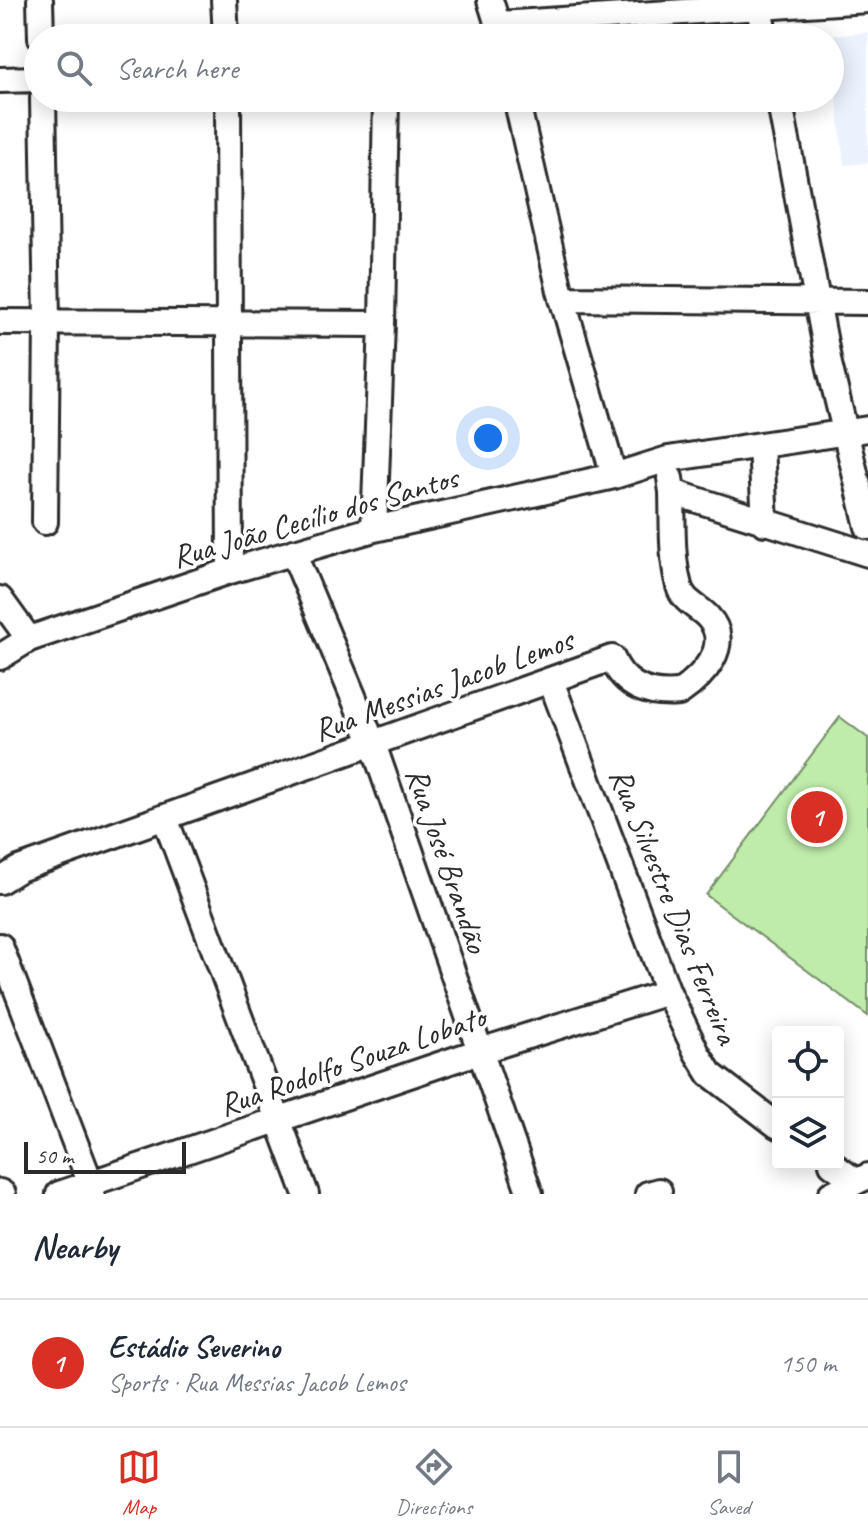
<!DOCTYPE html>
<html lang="en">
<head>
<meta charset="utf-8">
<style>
	:root { --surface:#fff; --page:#f2f2f3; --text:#1f2937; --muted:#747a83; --line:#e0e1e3; --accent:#d93025 }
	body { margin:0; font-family:Caveat,sans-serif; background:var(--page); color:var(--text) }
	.controls { position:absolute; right:24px; bottom:24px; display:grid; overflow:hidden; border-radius:8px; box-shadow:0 4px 20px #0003 }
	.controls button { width:72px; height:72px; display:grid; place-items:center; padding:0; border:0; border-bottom:2px solid var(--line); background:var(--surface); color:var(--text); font:40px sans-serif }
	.scale { position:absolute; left:24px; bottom:20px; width:162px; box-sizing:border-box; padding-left:8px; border:4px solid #2b2b2b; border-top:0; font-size:22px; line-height:28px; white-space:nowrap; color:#2b2b2b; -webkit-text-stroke:6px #fff; paint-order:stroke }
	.you { position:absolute; left:488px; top:438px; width:28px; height:28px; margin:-20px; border:6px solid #fff; border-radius:50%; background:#1a73e8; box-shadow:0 0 0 12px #1a73e833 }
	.badge { display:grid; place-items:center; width:52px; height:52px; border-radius:50%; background:var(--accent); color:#fff; font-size:26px; font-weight:700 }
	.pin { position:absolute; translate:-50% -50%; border:4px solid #fff; box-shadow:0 2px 8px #0006 }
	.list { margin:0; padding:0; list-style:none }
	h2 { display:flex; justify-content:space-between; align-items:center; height:104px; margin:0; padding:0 32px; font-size:34px }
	h2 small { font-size:26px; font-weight:400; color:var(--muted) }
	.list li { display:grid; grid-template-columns:52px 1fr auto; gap:24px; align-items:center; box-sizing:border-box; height:128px; padding:0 32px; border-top:2px solid var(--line) }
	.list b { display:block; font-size:30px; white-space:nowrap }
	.list p { margin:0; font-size:26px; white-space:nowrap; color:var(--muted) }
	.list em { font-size:26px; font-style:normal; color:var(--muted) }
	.icon { flex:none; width:44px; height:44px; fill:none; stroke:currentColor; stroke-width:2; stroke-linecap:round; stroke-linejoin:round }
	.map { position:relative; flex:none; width:868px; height:1194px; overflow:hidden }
	.search { position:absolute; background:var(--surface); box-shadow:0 4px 20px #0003; left:24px; right:24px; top:24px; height:88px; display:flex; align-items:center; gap:20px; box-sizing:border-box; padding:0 28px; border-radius:44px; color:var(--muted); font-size:30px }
	.sheet { height:232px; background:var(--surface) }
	nav { display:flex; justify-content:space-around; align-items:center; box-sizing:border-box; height:112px; border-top:2px solid var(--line); background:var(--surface); font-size:22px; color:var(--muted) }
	nav a { display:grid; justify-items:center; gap:4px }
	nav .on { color:var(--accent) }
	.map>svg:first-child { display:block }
</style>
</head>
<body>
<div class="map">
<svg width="868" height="1194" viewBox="0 0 868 1194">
	<rect width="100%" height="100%" fill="#fff"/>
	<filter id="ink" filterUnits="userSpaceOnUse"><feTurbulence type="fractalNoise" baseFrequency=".0125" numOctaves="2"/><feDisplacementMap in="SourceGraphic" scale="16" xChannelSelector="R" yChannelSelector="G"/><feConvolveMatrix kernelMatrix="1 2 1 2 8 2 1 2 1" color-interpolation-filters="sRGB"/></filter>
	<g filter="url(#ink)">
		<path fill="#ecf2fd" d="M868,32V163L844,165L830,36Z"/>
		<path fill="#bfecaa" stroke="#758c6a" stroke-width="2" d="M840,717L868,738V1016L706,895Z"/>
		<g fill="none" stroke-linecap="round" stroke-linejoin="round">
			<defs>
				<path id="minor" d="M40,0L41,38
					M224,0L226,38
					M490,0L502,38
					M759,8L765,38
					M498,24L868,0
					M0,80L38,79
					M43,98L47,321L45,522
					M228,98L230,571
					M516,98L560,291L614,476
					M779,98L829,364L868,527
					M562,299L868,302
					M0,322L382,324
					M761,446L765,523
					M670,478L672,492L868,554
					M374,529L382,324L386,98
					M293,552L373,744L530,1194
					M0,599L29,639
					M0,657L29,639L230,571L374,529L614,476L668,459L868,429
					M551,681L668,992L697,1053L710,1074L778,1126
					M165,818L306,1194
					M0,881L19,869L612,658C624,687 649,696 679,693C702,677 734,645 708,617C698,606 683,602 679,586C671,556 673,523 672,492
					M0,946L90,1182L92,1194
					M832,1164L855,1181
					M0,1192L3,1194
					M59,1194L480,1051L668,992
					M648,1194L659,1191
					M831,1194L868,1176"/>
			</defs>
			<use href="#minor" stroke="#2b2b2b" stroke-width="30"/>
			<use href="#minor" stroke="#fff" stroke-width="24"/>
		</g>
	</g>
	<g text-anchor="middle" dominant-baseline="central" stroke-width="7" stroke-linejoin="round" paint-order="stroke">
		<g font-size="32" fill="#2b2b2b" stroke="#fff">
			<text transform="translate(315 517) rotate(-16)">Rua João Cecílio dos Santos</text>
			<text transform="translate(443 685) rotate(-20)">Rua Messias Jacob Lemos</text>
			<text transform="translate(447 860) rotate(71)">Rua José Brandão</text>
			<text transform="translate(674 906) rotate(68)">Rua Silvestre Dias Ferreira</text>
			<text transform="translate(352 1061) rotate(-19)">Rua Rodolfo Souza Lobato</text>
		</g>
	</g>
</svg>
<div class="controls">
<button><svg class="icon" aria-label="locate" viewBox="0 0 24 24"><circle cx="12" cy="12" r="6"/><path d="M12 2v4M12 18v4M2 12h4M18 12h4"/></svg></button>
<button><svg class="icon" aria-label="layers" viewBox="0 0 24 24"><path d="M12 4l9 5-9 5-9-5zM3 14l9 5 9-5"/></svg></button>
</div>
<div class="scale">50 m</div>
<div class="you"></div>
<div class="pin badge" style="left:817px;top:817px">1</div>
<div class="search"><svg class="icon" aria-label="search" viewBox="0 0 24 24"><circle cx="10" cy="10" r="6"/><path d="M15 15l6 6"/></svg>Search here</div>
</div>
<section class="sheet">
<h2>Nearby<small></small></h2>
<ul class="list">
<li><span class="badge">1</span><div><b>Estádio Severino</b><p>Sports · Rua Messias Jacob Lemos</p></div><em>150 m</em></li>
</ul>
</section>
<nav>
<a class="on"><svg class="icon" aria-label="map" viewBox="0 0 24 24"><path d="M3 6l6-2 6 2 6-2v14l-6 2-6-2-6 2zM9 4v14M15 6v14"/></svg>Map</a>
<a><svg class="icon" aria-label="directions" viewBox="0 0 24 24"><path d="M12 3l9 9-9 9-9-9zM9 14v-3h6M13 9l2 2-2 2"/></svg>Directions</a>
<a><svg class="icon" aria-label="saved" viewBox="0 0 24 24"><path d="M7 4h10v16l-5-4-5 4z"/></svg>Saved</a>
</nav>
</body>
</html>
